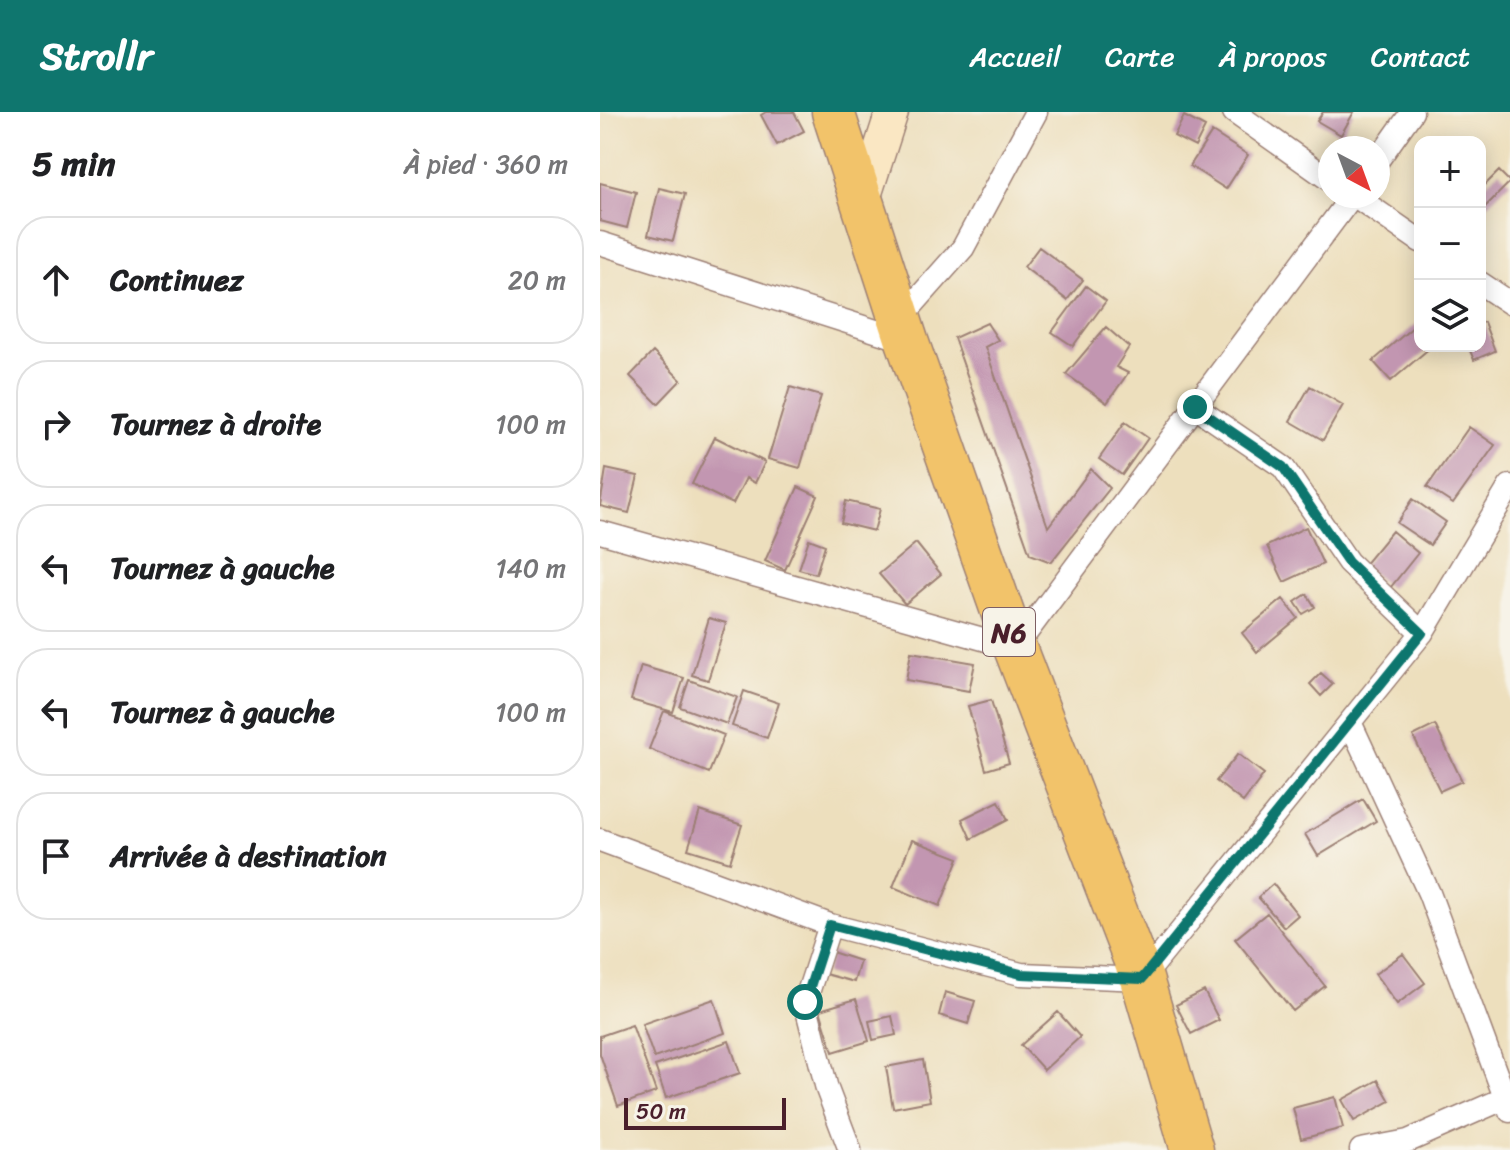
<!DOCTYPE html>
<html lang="fr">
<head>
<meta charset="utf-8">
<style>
	:root { --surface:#fff; --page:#f2f2f2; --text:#202124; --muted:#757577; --line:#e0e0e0; --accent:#0f766e }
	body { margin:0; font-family:Sriracha,sans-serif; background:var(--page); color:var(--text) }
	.controls { position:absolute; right:24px; top:24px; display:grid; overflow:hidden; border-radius:16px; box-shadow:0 4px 20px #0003 }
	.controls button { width:72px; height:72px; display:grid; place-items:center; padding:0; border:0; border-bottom:2px solid var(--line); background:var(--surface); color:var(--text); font:40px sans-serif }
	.compass { position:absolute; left:718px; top:24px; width:72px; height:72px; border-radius:50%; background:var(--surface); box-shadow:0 4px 20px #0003; rotate:139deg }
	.scale { position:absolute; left:24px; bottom:20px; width:162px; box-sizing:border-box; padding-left:8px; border:4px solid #4a1f2b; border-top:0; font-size:22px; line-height:28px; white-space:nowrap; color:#4a1f2b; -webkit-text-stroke:6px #f7f3e8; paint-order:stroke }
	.stop { position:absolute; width:24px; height:24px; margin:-18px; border:6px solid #0f766e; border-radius:50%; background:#fff }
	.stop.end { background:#0f766e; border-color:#fff; box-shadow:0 2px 8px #0008 }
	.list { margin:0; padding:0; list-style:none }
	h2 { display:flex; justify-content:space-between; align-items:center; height:104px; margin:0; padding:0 32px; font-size:34px }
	h2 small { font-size:26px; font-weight:400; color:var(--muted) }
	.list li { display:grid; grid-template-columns:52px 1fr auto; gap:24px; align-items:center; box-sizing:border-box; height:128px; margin:0 16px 16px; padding:0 16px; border:2px solid var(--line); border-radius:32px }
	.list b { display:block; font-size:30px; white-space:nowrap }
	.list em { font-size:26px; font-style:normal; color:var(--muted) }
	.icon { flex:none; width:44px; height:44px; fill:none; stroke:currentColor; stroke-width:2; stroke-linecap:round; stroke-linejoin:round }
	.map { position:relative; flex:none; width:910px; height:1038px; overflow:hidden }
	header { display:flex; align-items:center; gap:48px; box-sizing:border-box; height:112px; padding:0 40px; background:var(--accent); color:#fff }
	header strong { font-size:38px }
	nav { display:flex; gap:44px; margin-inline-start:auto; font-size:28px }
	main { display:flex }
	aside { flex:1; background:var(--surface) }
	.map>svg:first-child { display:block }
</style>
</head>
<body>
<header>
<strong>Strollr</strong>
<nav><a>Accueil</a><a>Carte</a><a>À propos</a><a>Contact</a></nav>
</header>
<main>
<aside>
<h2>5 min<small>À pied · 360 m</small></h2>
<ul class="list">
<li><svg class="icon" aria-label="ahead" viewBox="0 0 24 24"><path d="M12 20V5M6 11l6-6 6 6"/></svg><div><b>Continuez</b></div><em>20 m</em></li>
<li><svg class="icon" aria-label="right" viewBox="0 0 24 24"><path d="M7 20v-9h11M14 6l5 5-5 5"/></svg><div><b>Tournez à droite</b></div><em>100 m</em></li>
<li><svg class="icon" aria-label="left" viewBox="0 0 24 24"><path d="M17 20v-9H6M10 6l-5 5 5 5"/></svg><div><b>Tournez à gauche</b></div><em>140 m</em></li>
<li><svg class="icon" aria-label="left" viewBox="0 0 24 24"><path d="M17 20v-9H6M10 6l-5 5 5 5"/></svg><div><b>Tournez à gauche</b></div><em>100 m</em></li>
<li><svg class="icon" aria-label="arrive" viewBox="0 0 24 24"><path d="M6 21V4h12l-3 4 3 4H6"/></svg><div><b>Arrivée à destination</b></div></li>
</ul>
</aside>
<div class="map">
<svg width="910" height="1038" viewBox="0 0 910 1038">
	<rect width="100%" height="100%" fill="#f7f3e8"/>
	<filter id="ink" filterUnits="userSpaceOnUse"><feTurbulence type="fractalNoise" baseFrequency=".0125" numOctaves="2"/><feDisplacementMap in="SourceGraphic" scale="16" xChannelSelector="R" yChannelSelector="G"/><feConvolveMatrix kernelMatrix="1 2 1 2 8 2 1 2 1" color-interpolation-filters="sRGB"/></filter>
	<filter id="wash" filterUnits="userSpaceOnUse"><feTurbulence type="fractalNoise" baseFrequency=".006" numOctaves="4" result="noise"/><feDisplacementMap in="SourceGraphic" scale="32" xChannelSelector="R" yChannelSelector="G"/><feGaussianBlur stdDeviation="1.8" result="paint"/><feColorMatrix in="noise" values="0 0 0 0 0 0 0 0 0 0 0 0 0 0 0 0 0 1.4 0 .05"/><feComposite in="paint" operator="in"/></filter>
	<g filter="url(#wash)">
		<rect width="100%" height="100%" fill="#eddfbd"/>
		<g id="blocks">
			<path fill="#c296b1" d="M166,0H194L204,19L177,33L161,3Z
				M723,0H754L741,23L717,9Z
				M584,4L605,15L595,35L574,24Z
				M612,20L648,43L626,77L590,54Z
				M899,59L910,70L880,100V78Z
				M0,71L36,80L27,116L0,109Z
				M59,76L85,82L73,129L48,123Z
				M439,135L483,168L467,188L424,155Z
				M486,174L506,189L473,234L452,220Z
				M820,209V234H832L791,269L773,249Z
				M884,210L895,239L874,248L868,234H880V211Z
				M387,211L398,228L385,235L448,415L491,357L510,376L451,450L430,442L354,226Z
				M506,215L529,235L516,255L528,261L507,291L466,262Z
				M53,240L81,268L58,292L30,264Z
				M710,274L743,293L723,328L690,309Z
				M190,275L221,284L200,356L168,347Z
				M525,310L548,326L522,363L499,347Z
				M869,315L895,333L853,392L827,375Z
				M115,325L165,350L155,371L146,366L133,392L92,372Z
				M6,357L38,364L29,401L0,394Z
				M198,375L218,384L185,458L165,449Z
				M813,387L846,410L830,433L797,411Z
				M246,389L280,397L274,419L241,411Z
				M706,415L723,452L684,470L667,434Z
				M792,419L818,441L790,476L763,454Z
				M209,427L225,433L216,462L199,457Z
				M316,431L341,462L305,492L279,462Z
				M707,482L715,495L703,502L695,490Z
				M683,487L698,506L657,540L642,521Z
				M109,506L126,511L108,568L92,563Z
				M311,540L375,551L369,579L306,568Z
				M41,554L84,566L73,600L31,588Z
				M721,561L733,572L721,584L710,572Z
				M89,568L137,585L127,612L80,595Z
				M144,579L179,591L167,626L132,614Z
				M391,588L409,651L386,658L368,594Z
				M64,599L124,623L109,661L49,637Z
				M835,613L862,669L840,679L813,624Z
				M638,642L664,662L643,690L616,669Z
				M763,687L776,709L718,744L705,722Z
				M399,689L408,708L371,727L362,707Z
				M100,699L142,713L130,750L88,737Z
				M312,728L359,746L340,794L293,775Z
				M673,772L698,803L684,815L658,785Z
				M667,801L725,874L693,899L635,827Z
				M232,840L260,849L254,870L225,862Z
				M803,842L825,871L797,892L775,862Z
				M604,879L619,908L591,922L576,893Z
				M345,880L375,889L368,912L339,903Z
				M114,887L125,921L54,946L42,912Z
				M256,887L269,929L233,940L220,898Z
				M458,900L480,925L444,958L421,933Z
				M292,904L296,923L273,928L269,909Z
				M32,913L56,980L18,994L0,942V924Z
				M129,929L140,961L66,986L55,954Z
				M323,948L330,989L293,996L286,955Z
				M778,968L790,989L754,1009L742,988Z
				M735,985L743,1016L701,1027L693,996Z"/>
		</g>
	</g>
	<g filter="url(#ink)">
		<use href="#blocks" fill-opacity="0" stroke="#9c7f74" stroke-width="2"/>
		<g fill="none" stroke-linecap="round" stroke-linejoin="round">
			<defs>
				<path id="street" d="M634,0L730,68
					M778,48L812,0
					M755,84L820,129
					M0,131L307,229
					M880,171L910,191
					M300,207L363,136L436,0
					M595,295L683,355L748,450L822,521
					M0,420L415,536L752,84
					M750,610L829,781L910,999
					M0,728L230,813L421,862L542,867L822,521L910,374
					M230,813L205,890L227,977L250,1038
					M761,1038L808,1029L910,984"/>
				<path id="secondary" d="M262,93L292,0"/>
				<path id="highway" d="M233,0L307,229L415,536L542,867L592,1038"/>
			</defs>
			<use href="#street" stroke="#9c7f74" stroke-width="25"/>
			<use href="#secondary" stroke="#9c7f74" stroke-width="35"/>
			<use href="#highway" stroke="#9c7f74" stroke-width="45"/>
			<use href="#street" stroke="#fff" stroke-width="22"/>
			<use href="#secondary" stroke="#fae7c3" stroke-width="32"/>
			<use href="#highway" stroke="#f2c36a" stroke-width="42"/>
		</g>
	</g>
	<g fill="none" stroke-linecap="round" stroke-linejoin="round" filter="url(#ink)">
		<path stroke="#0f766e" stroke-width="10" d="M205,890L230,813L421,862L542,867L822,521L748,450L683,355L595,295"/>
	</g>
	<g text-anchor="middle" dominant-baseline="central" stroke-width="6" stroke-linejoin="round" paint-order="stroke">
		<rect fill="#f7f3e8" stroke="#7e5f64" stroke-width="2" x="383" y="496" width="52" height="48" rx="6"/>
		<g font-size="28" font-weight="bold" fill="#4a1f2b">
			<text x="409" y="520">N6</text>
		</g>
	</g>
</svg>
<div class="controls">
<button>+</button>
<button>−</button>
<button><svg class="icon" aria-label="layers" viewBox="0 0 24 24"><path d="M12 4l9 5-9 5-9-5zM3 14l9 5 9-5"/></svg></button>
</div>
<svg class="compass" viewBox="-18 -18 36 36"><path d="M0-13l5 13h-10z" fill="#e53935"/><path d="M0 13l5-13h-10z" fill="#757577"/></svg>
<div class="scale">50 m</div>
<div class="stop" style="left:205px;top:890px"></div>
<div class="stop end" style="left:595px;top:295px"></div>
</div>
</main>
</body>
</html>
